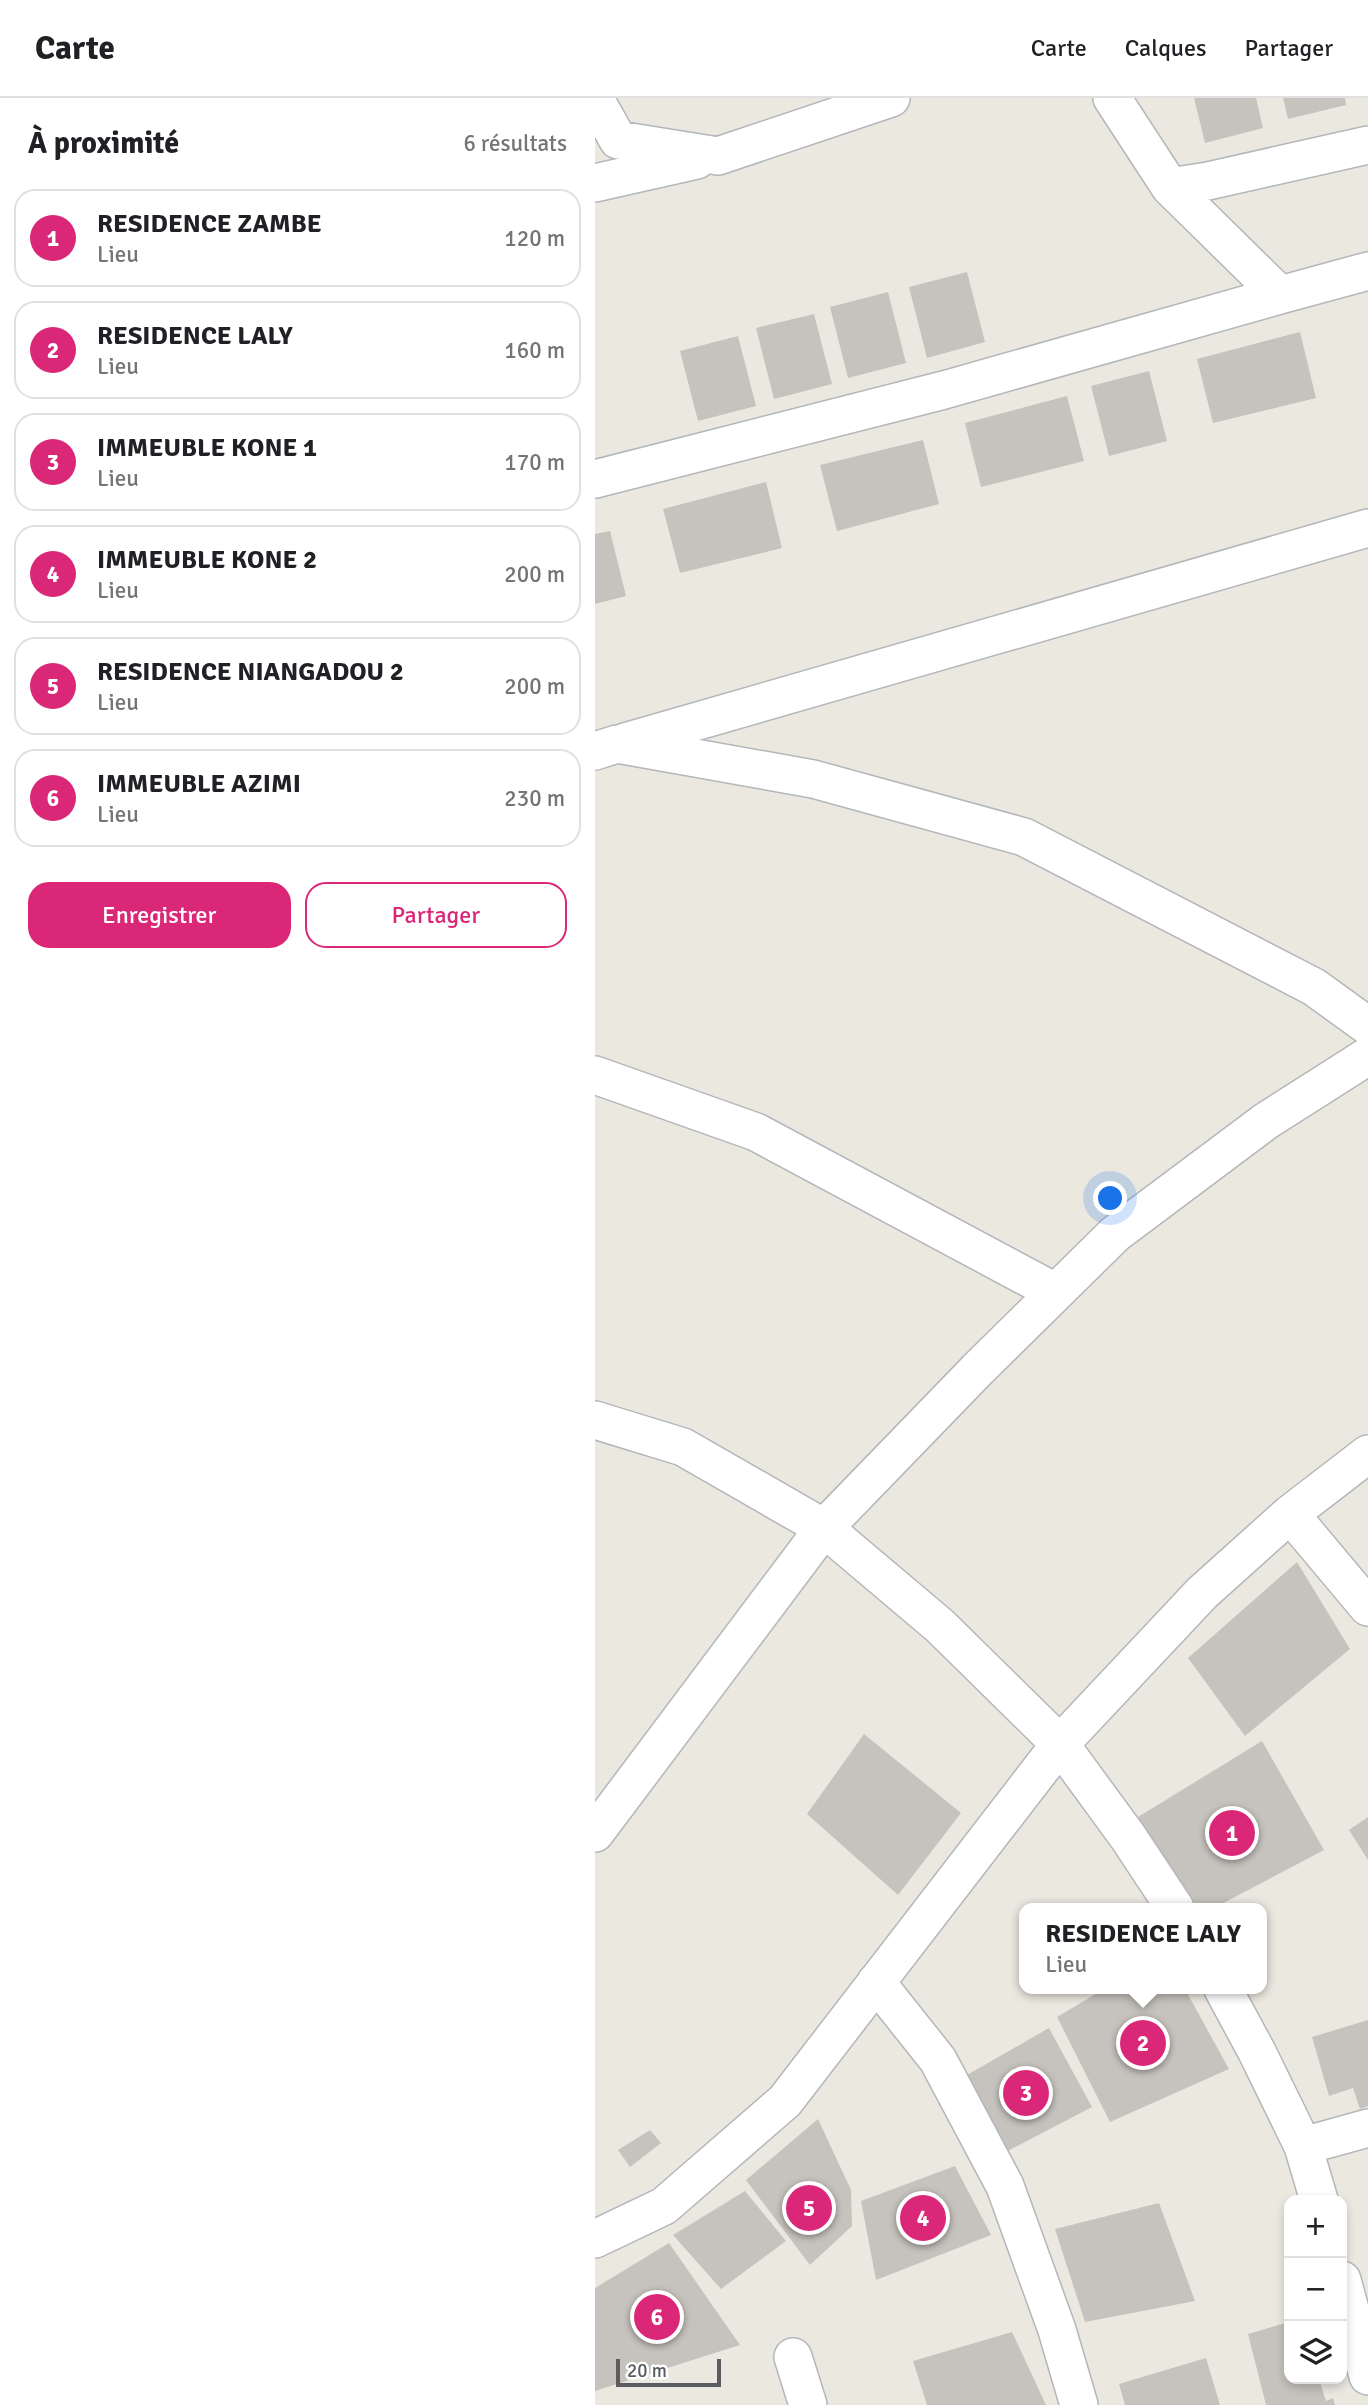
<!DOCTYPE html>
<html lang="fr">
<head>
<meta charset="utf-8">
<style>
	:root { --surface:#fff; --page:#f2f2f2; --text:#202124; --muted:#757577; --line:#e0e0e0; --accent:#db2777 }
	body { margin:0; font-family:Signika,sans-serif; background:var(--page); color:var(--text) }
	.controls { position:absolute; right:21px; bottom:21px; display:grid; overflow:hidden; border-radius:14px; box-shadow:0 4px 10px #0003 }
	.controls button { width:63px; height:63px; display:grid; place-items:center; padding:0; border:0; border-bottom:2px solid var(--line); background:var(--surface); color:var(--text); font:35px sans-serif }
	.scale { position:absolute; left:21px; bottom:18px; width:105px; box-sizing:border-box; padding-left:7px; border:4px solid #595d60; border-top:0; font-size:19px; line-height:24px; white-space:nowrap; color:#595d60; -webkit-text-stroke:5px #fff; paint-order:stroke }
	.you { position:absolute; left:516px; top:1101px; width:24px; height:24px; margin:-18px; border:5px solid #fff; border-radius:50%; background:#1a73e8; box-shadow:0 0 0 10px #1a73e833 }
	.badge { display:grid; place-items:center; width:46px; height:46px; border-radius:50%; background:var(--accent); color:#fff; font-size:23px; font-weight:700 }
	.pin { position:absolute; translate:-50% -50%; border:4px solid #fff; box-shadow:0 2px 7px #0006 }
	.popup { position:absolute; left:424px; top:1805px; width:248px; height:91px; box-sizing:border-box; display:grid; place-content:center; border-radius:14px; background:var(--surface); filter:drop-shadow(0 2px 5px #0005); font-size:23px; white-space:nowrap; color:var(--muted) }
	.popup b { font-size:26px; color:var(--text) }
	.popup::after { content:''; position:absolute; left:50%; top:100%; margin-left:-14px; border:14px solid transparent; border-top-color:var(--surface) }
	.list { margin:0; padding:0; list-style:none }
	h2 { display:flex; justify-content:space-between; align-items:center; height:91px; margin:0; padding:0 28px; font-size:30px }
	h2 small { font-size:23px; font-weight:400; color:var(--muted) }
	.list li { display:grid; grid-template-columns:46px 1fr auto; gap:21px; align-items:center; box-sizing:border-box; height:98px; margin:0 14px 14px; padding:0 14px; border:2px solid var(--line); border-radius:21px }
	.list b { display:block; font-size:26px; white-space:nowrap }
	.list p { margin:0; font-size:23px; white-space:nowrap; color:var(--muted) }
	.list em { font-size:23px; font-style:normal; color:var(--muted) }
	.actions { display:flex; gap:14px; padding:21px 28px }
	.actions a { flex:1; padding:16px 0; border:2px solid var(--accent); border-radius:21px; text-align:center; font-size:24px; color:var(--accent) }
	.actions .main { background:var(--accent); color:#fff }
	.icon { flex:none; width:38px; height:38px; fill:none; stroke:currentColor; stroke-width:2; stroke-linecap:round; stroke-linejoin:round }
	.map { position:relative; flex:none; width:773px; height:2307px; overflow:hidden }
	header { display:flex; align-items:center; gap:42px; box-sizing:border-box; height:98px; padding:0 35px; background:var(--surface); border-bottom:2px solid var(--line) }
	header strong { font-size:33px }
	nav { display:flex; gap:38px; margin-inline-start:auto; font-size:24px }
	main { display:flex }
	aside { flex:1; background:var(--surface) }
	.map>svg:first-child { display:block }
</style>
</head>
<body>
<header>
<strong>Carte</strong>
<nav><a>Carte</a><a>Calques</a><a>Partager</a></nav>
</header>
<main>
<aside>
<h2>À proximité<small>6 résultats</small></h2>
<ul class="list">
<li><span class="badge">1</span><div><b>RESIDENCE ZAMBE</b><p>Lieu</p></div><em>120 m</em></li>
<li><span class="badge">2</span><div><b>RESIDENCE LALY</b><p>Lieu</p></div><em>160 m</em></li>
<li><span class="badge">3</span><div><b>IMMEUBLE KONE 1</b><p>Lieu</p></div><em>170 m</em></li>
<li><span class="badge">4</span><div><b>IMMEUBLE KONE 2</b><p>Lieu</p></div><em>200 m</em></li>
<li><span class="badge">5</span><div><b>RESIDENCE NIANGADOU 2</b><p>Lieu</p></div><em>200 m</em></li>
<li><span class="badge">6</span><div><b>IMMEUBLE AZIMI</b><p>Lieu</p></div><em>230 m</em></li>
</ul>
<div class="actions"><a class="main">Enregistrer</a><a>Partager</a></div>
</aside>
<div class="map">
<svg width="773" height="2307" viewBox="0 0 773 2307">
	<rect width="100%" height="100%" fill="#ebe8e0"/>
	<path fill="#c6c3be" d="M599,0H661L668,30L610,45Z
		M688,0H750L751,7L693,21Z
		M372,174L390,244L332,260L314,189Z
		M293,194L311,265L253,280L235,209Z
		M219,216L237,286L179,301L161,230Z
		M705,234L721,300L618,325L602,261Z
		M143,238L161,308L103,323L85,253Z
		M554,273L572,343L514,358L496,288Z
		M472,298L489,363L386,389L370,325Z
		M328,342L344,406L242,433L225,367Z
		M171,384L187,450L85,475L68,411Z
		M15,433L31,498L0,506V436Z
		M702,1464L755,1551L650,1638L593,1560Z
		M269,1636L366,1715L303,1797L212,1716Z
		M667,1643L729,1752L619,1810H600L543,1719Z
		M773,1719V1762L754,1732Z
		M509,1891H590L634,1971L515,2024L462,1919Z
		M773,1922V2008L765,2011L758,1990L734,1998L717,1939Z
		M454,1930L497,2009L405,2057L365,1981Z
		M223,2021L256,2092L257,2128L215,2167L151,2082Z
		M55,2032L66,2045L35,2069L23,2052Z
		M360,2068L396,2137L281,2182L266,2103Z
		M150,2093L191,2143L126,2191L78,2137Z
		M564,2105L600,2203L490,2224L460,2131Z
		M74,2145L145,2247L0,2293V2190Z
		M694,2224V2281H724L731,2303L738,2300L740,2307H671L653,2236Z
		M417,2234L451,2307H332L318,2263Z
		M611,2260L625,2307H530L524,2286Z"/>
	<g fill="none" stroke-linecap="round" stroke-linejoin="round">
		<defs>
			<path id="street" d="M517,0L575,89L613,83L773,47
				M0,1L23,42L123,58L296,0
				M0,85L102,62
				M575,89L685,197L773,173
				M0,381L349,292L685,197
				M30,644L773,430
				M0,653L22,646L218,681L429,739L719,889L773,928
				M0,977L161,1034L460,1194
				M0,1322L88,1349L229,1430L345,1528L465,1646L533,1739L580,1810
				M695,1416L773,1509
				M0,1735L229,1430L382,1272L520,1136L671,1023L773,958
				M281,1884L343,1962L410,2088L462,2232L484,2307
				M628,1891L662,1954L708,2048L724,2102
				M708,2048L773,2030
				M0,2141L69,2108L190,2003L465,1646L607,1495L695,1416L773,1356
				M747,2182L773,2278
				M198,2259L213,2307"/>
		</defs>
		<use href="#street" stroke="#b3b6ba" stroke-width="40"/>
		<use href="#street" stroke="#fff" stroke-width="37"/>
	</g>
</svg>
<div class="controls">
<button>+</button>
<button>−</button>
<button><svg class="icon" aria-label="layers" viewBox="0 0 24 24"><path d="M12 4l9 5-9 5-9-5zM3 14l9 5 9-5"/></svg></button>
</div>
<div class="scale">20 m</div>
<div class="you"></div>
<div class="pin badge" style="left:637px;top:1735px">1</div>
<div class="pin badge" style="left:548px;top:1945px">2</div>
<div class="popup"><b>RESIDENCE LALY</b>Lieu</div>
<div class="pin badge" style="left:431px;top:1995px">3</div>
<div class="pin badge" style="left:328px;top:2120px">4</div>
<div class="pin badge" style="left:214px;top:2110px">5</div>
<div class="pin badge" style="left:62px;top:2219px">6</div>
</div>
</main>
</body>
</html>
